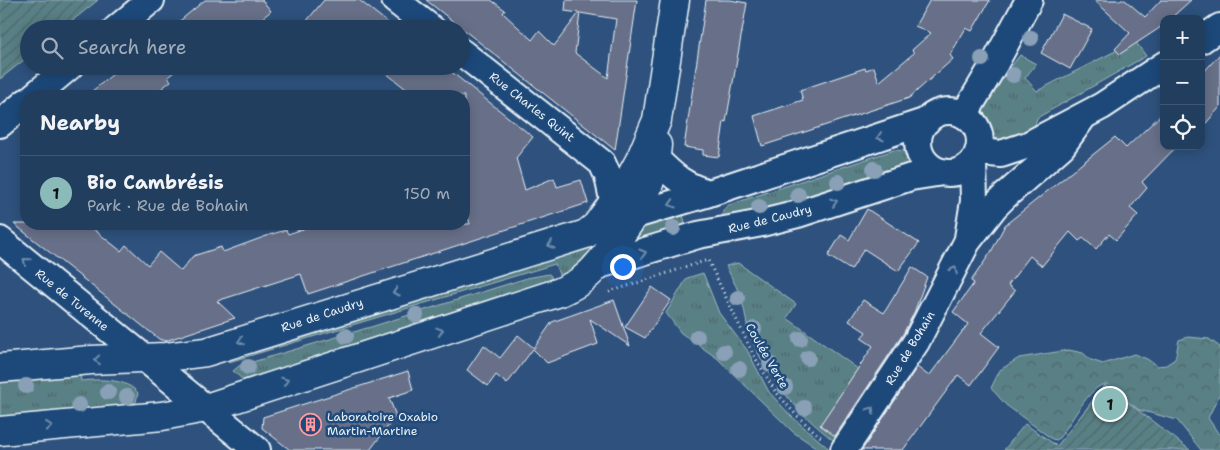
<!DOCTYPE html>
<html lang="en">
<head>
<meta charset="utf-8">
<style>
	:root { --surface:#223e5e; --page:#2e4967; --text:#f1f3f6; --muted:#a2aebc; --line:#3f5773; --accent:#8bbbb9 }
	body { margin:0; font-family:"Shantell Sans",sans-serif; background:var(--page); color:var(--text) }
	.controls { position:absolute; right:15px; top:15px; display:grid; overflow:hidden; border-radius:10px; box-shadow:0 2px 12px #0003 }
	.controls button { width:45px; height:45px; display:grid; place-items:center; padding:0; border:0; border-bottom:1px solid var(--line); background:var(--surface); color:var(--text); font:25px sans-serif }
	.you { position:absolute; left:622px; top:266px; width:18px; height:18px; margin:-12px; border:4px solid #fff; border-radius:50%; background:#1a73e8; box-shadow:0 0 0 8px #1a73e833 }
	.badge { display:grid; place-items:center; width:32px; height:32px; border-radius:50%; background:var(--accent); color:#111; font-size:16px; font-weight:700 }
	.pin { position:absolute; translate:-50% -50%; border:2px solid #fff; box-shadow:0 1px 5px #0006 }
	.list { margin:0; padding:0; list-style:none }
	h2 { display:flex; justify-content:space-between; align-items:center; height:65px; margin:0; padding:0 20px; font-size:21px }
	h2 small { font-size:16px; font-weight:400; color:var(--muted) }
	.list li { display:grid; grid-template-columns:32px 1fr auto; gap:15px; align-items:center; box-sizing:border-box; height:75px; padding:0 20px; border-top:1px solid var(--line) }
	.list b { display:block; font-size:19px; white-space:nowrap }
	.list p { margin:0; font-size:16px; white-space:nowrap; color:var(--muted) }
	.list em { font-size:16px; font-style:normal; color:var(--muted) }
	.icon { flex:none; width:28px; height:28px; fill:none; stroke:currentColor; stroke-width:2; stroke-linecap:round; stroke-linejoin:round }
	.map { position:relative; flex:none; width:1220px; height:450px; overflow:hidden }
	.search { position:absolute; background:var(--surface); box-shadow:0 2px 12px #0003; left:20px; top:20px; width:450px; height:55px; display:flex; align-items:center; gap:12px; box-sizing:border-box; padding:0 18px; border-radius:28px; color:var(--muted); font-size:19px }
	.panel { position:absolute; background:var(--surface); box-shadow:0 2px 12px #0003; left:20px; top:90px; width:450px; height:140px; border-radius:20px }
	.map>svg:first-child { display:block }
</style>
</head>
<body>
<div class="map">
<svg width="1220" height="450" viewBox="0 0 1220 450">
	<defs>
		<pattern id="grass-tufts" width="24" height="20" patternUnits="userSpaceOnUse" patternTransform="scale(1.25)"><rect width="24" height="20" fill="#598085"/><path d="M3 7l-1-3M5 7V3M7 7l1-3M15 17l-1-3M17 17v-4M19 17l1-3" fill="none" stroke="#50676a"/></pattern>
		<pattern id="forest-crowns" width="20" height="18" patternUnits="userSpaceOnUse" patternTransform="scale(1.25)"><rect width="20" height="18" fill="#598085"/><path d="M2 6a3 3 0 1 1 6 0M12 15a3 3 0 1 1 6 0" fill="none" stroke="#50676a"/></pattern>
		<pattern id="garden-furrows" width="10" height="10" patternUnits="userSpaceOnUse" patternTransform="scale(1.25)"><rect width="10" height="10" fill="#598085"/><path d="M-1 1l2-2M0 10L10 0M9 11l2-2" fill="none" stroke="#50676a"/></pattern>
	</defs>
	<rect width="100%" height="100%" fill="#2e527d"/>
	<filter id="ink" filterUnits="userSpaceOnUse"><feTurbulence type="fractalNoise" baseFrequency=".02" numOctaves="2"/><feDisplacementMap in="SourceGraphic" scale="10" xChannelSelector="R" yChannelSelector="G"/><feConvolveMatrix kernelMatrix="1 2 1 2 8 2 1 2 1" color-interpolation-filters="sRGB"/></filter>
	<g filter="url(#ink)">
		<path fill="url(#grass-tufts)" stroke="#a0b8be" d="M1135,41L1146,56L1037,118L1033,132L1009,141L998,139L991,136L986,130L983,122L984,102L1020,55L1036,64L1025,78L1037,91Z
			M894,150L906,151L912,158V163L910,165L729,224C721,218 720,210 729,205Z
			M682,211L687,230L621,249L642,223Z
			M604,239C591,254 580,272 560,277L555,264L229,362L224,359Z
			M738,263L796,304L787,318L858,369L821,426L836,436L833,440C797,412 767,378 750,335C746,325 746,315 743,305C740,292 732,279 726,266Z
			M703,273L719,313L747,350L769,392L790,415L828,448L827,450H820L793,432L717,358L681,333L666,313L687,278Z
			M549,274L551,276L552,280L243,380L233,371L239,366L374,326L527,278Z
			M80,374L81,381C99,379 126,378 138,393L136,402L128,405L0,417V381Z"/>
		<path fill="url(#forest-crowns)" stroke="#a0b8be" d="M1188,337L1209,339L1220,347V393L1208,418L1220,436V450H1201L1177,420L1139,410L1107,384C1089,384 1070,427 1057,440L1052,439L1006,405L991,388L1000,370L1019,358L1069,350L1083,353L1091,360L1103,364L1134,354L1147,359L1157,366L1166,365L1175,359L1179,340Z"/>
		<path fill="url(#garden-furrows)" stroke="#a0b8be" d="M0,0H98L62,29H29V56L0,79Z
			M1105,385L1190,450H1004L1025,424L1057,446Z"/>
		<path fill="#687089" stroke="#e8f1f8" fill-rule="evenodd" d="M205,0H262L271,11L249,29H170Z
			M324,0H359L396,29H300Z
			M426,0H491L505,10L503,13L532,40L539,31L554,46L579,13L565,11L566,0H637L615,150ZM580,13L616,19L608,78L575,53Z
			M706,0H730L747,3L726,122L724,121L719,157L703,155V150L684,147Z
			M930,0H990L972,31L966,28L950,55L953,59L909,98L762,146L754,116L803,100L800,90L865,68L866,70L874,67L879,82L914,53L912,50L931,33L915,26Z
			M1094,0H1125L1145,17L1161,0H1191L1170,19H1164V24L1158,29L1120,54L1115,49L1130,33Z
			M1062,14L1092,29L1070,69L1041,53Z
			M1220,54V107L1201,129V75Z
			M123,66H181L168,77L171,81L152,96H86Z
			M377,66H444L533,137L516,158L525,190L554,178L557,187L581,180L588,203L308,294L301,274L217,301L235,318L165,341L159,339L14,224H87L121,251L126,245L148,265L159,252L181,271L193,256L221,247L223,252L272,234L286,230L288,234L318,224H470L464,204V96H415Z
			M1164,112V146H1177L1142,182L1147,188L1130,208L1138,215L1116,240L1109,234L1096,249L1083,238L1079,241L1070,232L1042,266L1030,256L1008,285L1015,291L981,333L999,347L971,385L958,375L903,450H862L917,367L929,376L968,324L953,312L974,283L971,281L991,252L1005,225L1115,137L1126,148Z
			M867,209L919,243L898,271L864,249L851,270L828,256L841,235L849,240Z
			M912,267L927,277L914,313L903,334L835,436L820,425L873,346L861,338L866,332L849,321L863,300L884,313Z
			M652,287L671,300L645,338L625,327Z
			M614,300L630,346L590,319L598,344L547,363L533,349L507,384L496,375L488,386L467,370L484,345L500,358L518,335L534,348L552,322Z
			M408,371L413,390L389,398L396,416L370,450H290L262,428L263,417Z"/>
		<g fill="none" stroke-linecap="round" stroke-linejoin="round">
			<defs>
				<path id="minor" d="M395,0L432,29
					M116,29L151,0
					M1201,40L1220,27
					M461,52L602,163L608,176L614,204
					M34,96L70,66
					M918 142a31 31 0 1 1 62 0a31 31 0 1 1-62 0Z
					M964,115L995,63L1029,0
					M0,124L26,102
					M978,152L1001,154L1028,145L1102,106L1164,65
					M656,159C674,177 684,186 709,193
					M618,220L709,193L927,121
					M968,238L974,201L973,161
					M0,240L257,450
					M596,266L698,235L762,223L798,214L911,177L943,172
					M844,450L916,342L967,242L994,207L1005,196L1062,146L1083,117"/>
				<path id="major" d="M0,368L91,360L166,357L206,352L586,234L596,226L627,184L640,160L657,120L675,0
					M0,431L162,416L206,408L560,292C568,288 576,285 583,279C594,271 603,259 611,248C635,217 655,185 657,145"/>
			</defs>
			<use href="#minor" stroke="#e8f1f8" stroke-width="30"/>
			<use href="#major" stroke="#e8f1f8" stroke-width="31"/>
			<path stroke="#e8f1f8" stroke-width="3" stroke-dasharray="1 4" stroke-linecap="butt" d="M609,292L708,260L753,354L775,391L796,415L823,439"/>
			<use href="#minor" stroke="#1f4a7a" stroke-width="26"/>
			<use href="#major" stroke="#1f4a7a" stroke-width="28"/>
		</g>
		<g fill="#89a0b7">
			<circle cx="1031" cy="38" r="8"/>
			<circle cx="982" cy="59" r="8"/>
			<circle cx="1013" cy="75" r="8"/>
			<circle cx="874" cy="169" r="8"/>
			<circle cx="838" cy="182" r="8"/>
			<circle cx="798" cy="195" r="8"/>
			<circle cx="759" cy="207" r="8"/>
			<circle cx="673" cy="228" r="8"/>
			<circle cx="738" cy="298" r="8"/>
			<circle cx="416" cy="315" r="8"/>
			<circle cx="754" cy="329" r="8"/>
			<circle cx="346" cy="336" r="8"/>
			<circle cx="697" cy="337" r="8"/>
			<circle cx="800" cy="339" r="8"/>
			<circle cx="724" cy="352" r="8"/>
			<circle cx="808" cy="358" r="8"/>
			<circle cx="770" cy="364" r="8"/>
			<circle cx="248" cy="367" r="8"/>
			<circle cx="739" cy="369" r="8"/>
			<circle cx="26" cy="386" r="8"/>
			<circle cx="785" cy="387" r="8"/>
			<circle cx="108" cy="392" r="8"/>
			<circle cx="127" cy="397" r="8"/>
			<circle cx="79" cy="405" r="8"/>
			<circle cx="804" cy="408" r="8"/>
		</g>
		<defs><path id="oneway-chevron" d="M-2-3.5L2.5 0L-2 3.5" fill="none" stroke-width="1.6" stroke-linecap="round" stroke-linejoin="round" transform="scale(1.25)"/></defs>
		<g stroke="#6f8dac">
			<use href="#oneway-chevron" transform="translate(880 137) rotate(162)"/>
			<use href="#oneway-chevron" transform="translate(834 202) rotate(-18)"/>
			<use href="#oneway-chevron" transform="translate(672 204) rotate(164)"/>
			<use href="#oneway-chevron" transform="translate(551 245) rotate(163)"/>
			<use href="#oneway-chevron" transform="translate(643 253) rotate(-17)"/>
			<use href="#oneway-chevron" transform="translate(26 261) rotate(-141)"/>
			<use href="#oneway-chevron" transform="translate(954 270) rotate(-63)"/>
			<use href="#oneway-chevron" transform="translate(396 292) rotate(163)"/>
			<use href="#oneway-chevron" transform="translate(440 331) rotate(-18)"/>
			<use href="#oneway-chevron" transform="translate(241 341) rotate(162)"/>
			<use href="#oneway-chevron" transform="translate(97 360) rotate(176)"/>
			<use href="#oneway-chevron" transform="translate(285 381) rotate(-18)"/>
			<use href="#oneway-chevron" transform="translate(871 410) rotate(-56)"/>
			<use href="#oneway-chevron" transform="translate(49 426) rotate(-5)"/>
		</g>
	</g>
	<defs>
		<symbol id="building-ring" viewBox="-11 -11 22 22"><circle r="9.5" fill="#1f4a7a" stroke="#ff9aa2" stroke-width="1.5"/><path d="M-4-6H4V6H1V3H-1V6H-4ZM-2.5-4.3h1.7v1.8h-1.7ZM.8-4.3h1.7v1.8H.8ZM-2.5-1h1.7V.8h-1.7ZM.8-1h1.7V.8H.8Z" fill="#ff9aa2"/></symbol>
	</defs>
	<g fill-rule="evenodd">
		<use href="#building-ring" x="298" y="412" width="25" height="25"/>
	</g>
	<g text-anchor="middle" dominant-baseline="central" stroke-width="5" stroke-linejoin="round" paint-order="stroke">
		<g font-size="12" fill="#e8f1f8" stroke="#1f4a7a">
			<text transform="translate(532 107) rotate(38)">Rue Charles Quint</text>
			<text transform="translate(770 219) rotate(-14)">Rue de Caudry</text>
			<text transform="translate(72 300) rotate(39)">Rue de Turenne</text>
			<text transform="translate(322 315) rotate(-18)">Rue de Caudry</text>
			<text transform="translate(910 348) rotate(-59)">Rue de Bohain</text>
			<text transform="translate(767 356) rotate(60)">Coulée Verte</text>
		</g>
		<g font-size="12" fill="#e8f1f8" stroke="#1f4a7a" text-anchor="start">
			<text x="327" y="417">Laboratoire Oxabio<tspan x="327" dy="14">Martin-Martine</tspan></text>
		</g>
	</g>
</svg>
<div class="controls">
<button>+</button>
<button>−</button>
<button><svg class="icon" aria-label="locate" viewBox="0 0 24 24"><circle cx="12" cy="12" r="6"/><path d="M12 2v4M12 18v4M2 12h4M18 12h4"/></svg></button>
</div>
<div class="you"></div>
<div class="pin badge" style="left:1110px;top:404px">1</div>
<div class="search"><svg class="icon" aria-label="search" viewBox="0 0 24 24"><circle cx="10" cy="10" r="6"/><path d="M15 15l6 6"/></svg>Search here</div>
<section class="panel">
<h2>Nearby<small></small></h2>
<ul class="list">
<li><span class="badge">1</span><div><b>Bio Cambrésis</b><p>Park · Rue de Bohain</p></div><em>150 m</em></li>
</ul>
</section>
</div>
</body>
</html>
